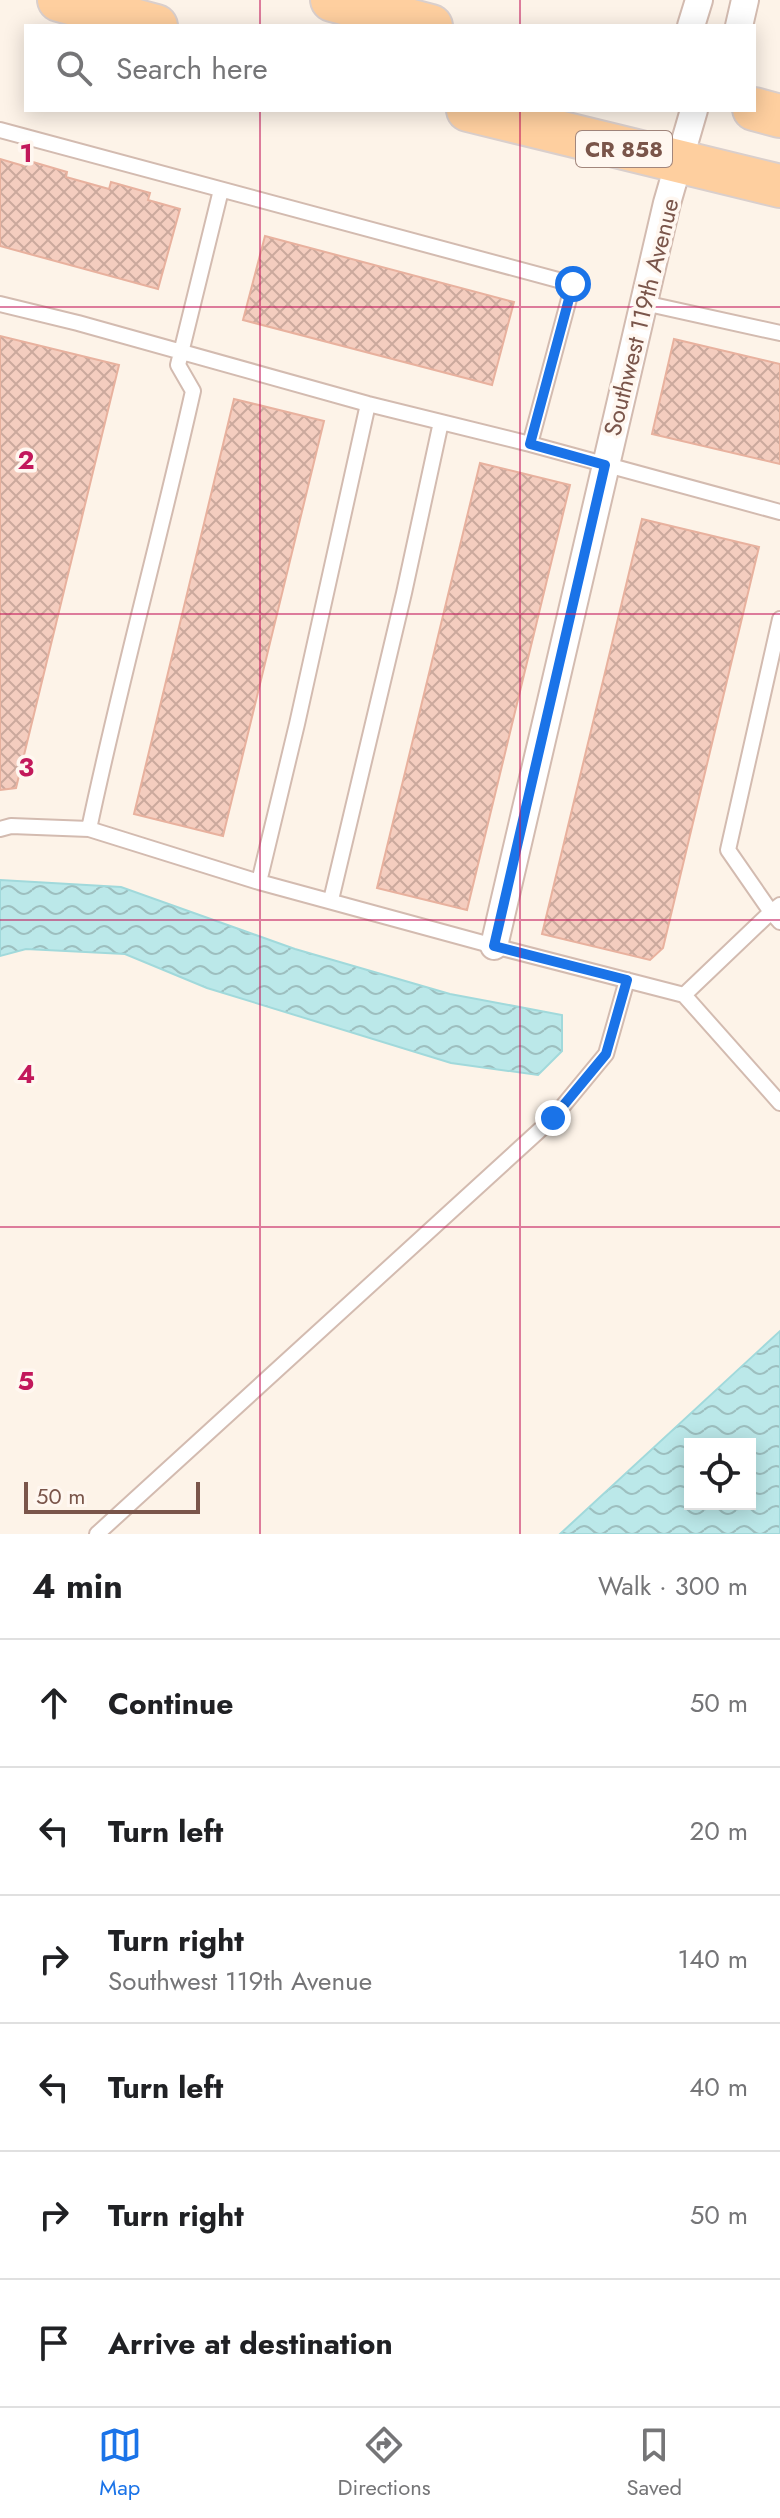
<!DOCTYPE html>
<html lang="en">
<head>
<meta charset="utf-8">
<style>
	:root { --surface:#fff; --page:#f2f2f2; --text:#202124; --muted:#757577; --line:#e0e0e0; --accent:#1a73e8 }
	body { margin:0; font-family:Jost,sans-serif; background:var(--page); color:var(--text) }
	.controls { position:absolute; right:24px; bottom:24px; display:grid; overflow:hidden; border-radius:0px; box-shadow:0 4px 20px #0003 }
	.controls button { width:72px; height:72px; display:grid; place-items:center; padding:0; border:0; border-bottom:2px solid var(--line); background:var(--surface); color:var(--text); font:40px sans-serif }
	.scale { position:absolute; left:24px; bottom:20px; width:176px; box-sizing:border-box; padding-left:8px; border:4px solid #7a554a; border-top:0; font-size:22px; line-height:28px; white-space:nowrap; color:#7a554a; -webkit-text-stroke:6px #fff7f0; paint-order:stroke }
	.stop { position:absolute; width:24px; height:24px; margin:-18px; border:6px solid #1a73e8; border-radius:50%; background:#fff }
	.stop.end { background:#1a73e8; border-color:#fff; box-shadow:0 2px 8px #0008 }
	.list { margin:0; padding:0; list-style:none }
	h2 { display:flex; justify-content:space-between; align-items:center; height:104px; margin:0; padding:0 32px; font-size:34px }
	h2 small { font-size:26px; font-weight:400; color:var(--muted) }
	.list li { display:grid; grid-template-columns:52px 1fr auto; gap:24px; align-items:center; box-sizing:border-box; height:128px; padding:0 32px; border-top:2px solid var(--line) }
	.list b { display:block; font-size:30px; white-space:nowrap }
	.list p { margin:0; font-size:26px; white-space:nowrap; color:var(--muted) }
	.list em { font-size:26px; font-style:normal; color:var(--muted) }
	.icon { flex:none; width:44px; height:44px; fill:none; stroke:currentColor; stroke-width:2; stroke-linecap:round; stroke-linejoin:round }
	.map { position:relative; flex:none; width:780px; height:1534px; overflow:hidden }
	.search { position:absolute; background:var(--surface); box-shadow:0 4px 20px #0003; left:24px; right:24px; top:24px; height:88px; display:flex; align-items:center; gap:20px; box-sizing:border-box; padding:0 28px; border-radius:0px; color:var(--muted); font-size:30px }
	.sheet { height:872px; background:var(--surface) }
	nav { display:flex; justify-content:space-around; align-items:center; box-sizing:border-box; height:112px; border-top:2px solid var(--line); background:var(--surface); font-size:22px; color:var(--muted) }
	nav a { display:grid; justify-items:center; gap:4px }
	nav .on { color:var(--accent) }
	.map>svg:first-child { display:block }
</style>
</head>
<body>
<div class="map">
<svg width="780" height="1534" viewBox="0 0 780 1534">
	<defs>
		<pattern id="water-waves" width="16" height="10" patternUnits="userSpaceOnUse" patternTransform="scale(2)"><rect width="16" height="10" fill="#bbe8e9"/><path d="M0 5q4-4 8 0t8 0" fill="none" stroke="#9dbfbf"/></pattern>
		<pattern id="building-cross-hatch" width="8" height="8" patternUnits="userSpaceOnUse" patternTransform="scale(2)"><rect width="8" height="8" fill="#f4cdbf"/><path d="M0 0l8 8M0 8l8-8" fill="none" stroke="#cba99d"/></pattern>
	</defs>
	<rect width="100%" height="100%" fill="#fdf3e8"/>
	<path fill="url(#water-waves)" stroke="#a1d9db" stroke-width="2" fill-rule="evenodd" d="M0,880L121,887L295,949L450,994L562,1015V1051L538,1075L451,1063L207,988L125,954L26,949L0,956Z
		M780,1331V1534H560ZM690,1444H750V1504H690Z"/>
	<path fill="url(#building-cross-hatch)" stroke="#e8b19e" stroke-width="2" d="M0,159L24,166L26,160L67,172L66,177L109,189L111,182L150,193L148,200L180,209L158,289L0,246Z
		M265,236L514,302L492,385L243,320Z
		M0,336L119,365L16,788L0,790Z
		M674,339L780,364V464L652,434Z
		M234,399L324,421L223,836L134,814Z
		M480,463L570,485L467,910L377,888Z
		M642,519L759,547L663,948L650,960L542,934Z"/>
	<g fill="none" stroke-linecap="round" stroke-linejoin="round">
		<defs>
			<path id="service" d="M0,130L573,284L530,444
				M644,303L780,333
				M0,304L78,323L368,404L530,444L780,512
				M0,829L11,826L89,829L259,882L494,946L684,995L771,912L728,850L780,619
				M89,829C120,682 160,538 193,391L178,365L221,190
				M259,882L297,724L368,404
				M331,900L404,593L441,422
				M780,905L771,912L780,922
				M684,995L780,1103
				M97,1534L553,1118L606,1054L627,980"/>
			<path id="minor" d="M691,26L699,0
				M739,26L745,0
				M494,946L667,203L694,110"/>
			<path id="primary" d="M59,0L156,26
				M332,0L431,26
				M754,109L780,116
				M468,110L780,186"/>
		</defs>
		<use href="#service" stroke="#d3bbb0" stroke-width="18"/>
		<use href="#minor" stroke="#d3bbb0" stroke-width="30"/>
		<use href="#primary" stroke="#dacfcc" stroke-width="46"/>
		<use href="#service" stroke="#fff" stroke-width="14"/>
		<use href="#minor" stroke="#fff" stroke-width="26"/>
		<use href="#primary" stroke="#fecf9f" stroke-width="42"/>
	</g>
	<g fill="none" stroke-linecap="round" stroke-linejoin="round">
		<path stroke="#1a73e8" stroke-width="10" d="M553,1118L606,1054L627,980L494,946L605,465L530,444L573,284"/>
	</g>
	<path fill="none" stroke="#c2185b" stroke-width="2" stroke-opacity="0.55" d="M260,0V26M520,0V26M260,110V1534M520,110V1534M0,307H780M0,614H780M0,920H780M0,1227H780"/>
	<g text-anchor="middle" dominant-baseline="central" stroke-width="7" stroke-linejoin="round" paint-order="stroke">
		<rect fill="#fff7f0" stroke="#a2867c" stroke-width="2" x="576" y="131" width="96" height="36" rx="6"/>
		<g font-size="22" font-weight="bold" fill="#7a554a">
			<text x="624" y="149">CR 858</text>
		</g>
		<g font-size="24" fill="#7a554a" stroke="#fff7f0">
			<text transform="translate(641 317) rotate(-76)">Southwest 119th Avenue</text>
		</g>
	</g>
	<g font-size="26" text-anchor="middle" font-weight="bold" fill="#c2185b" stroke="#fff7f0" stroke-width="7" stroke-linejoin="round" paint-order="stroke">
		<text x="26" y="162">1</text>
		<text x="26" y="469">2</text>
		<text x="26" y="776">3</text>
		<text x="26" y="1083">4</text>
		<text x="26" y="1390">5</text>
	</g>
</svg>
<div class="controls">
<button><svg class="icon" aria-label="locate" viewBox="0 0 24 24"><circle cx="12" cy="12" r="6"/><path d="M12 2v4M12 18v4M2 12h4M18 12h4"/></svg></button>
</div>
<div class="scale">50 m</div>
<div class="stop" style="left:573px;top:284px"></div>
<div class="stop end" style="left:553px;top:1118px"></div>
<div class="search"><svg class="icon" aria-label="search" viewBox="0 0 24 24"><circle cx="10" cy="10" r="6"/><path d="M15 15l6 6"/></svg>Search here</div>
</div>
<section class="sheet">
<h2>4 min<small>Walk · 300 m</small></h2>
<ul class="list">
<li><svg class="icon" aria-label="ahead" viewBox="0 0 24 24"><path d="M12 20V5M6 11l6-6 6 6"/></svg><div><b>Continue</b></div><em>50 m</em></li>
<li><svg class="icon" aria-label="left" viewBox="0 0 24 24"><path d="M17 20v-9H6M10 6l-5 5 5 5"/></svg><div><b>Turn left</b></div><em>20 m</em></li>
<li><svg class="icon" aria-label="right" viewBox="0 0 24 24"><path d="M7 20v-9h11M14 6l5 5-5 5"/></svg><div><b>Turn right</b><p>Southwest 119th Avenue</p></div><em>140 m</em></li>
<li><svg class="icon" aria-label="left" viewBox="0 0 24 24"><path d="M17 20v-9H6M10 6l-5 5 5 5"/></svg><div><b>Turn left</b></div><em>40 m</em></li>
<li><svg class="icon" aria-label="right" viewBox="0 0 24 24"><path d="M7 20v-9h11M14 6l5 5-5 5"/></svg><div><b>Turn right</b></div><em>50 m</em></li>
<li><svg class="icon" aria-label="arrive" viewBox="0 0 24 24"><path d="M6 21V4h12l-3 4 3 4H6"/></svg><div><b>Arrive at destination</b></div></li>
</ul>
</section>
<nav>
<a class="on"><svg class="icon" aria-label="map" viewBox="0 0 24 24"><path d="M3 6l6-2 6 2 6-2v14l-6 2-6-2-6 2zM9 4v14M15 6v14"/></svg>Map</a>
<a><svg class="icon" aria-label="directions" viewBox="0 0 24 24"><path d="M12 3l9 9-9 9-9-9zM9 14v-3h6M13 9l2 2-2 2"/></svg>Directions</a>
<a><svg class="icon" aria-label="saved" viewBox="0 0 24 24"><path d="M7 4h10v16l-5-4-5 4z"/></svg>Saved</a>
</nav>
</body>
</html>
